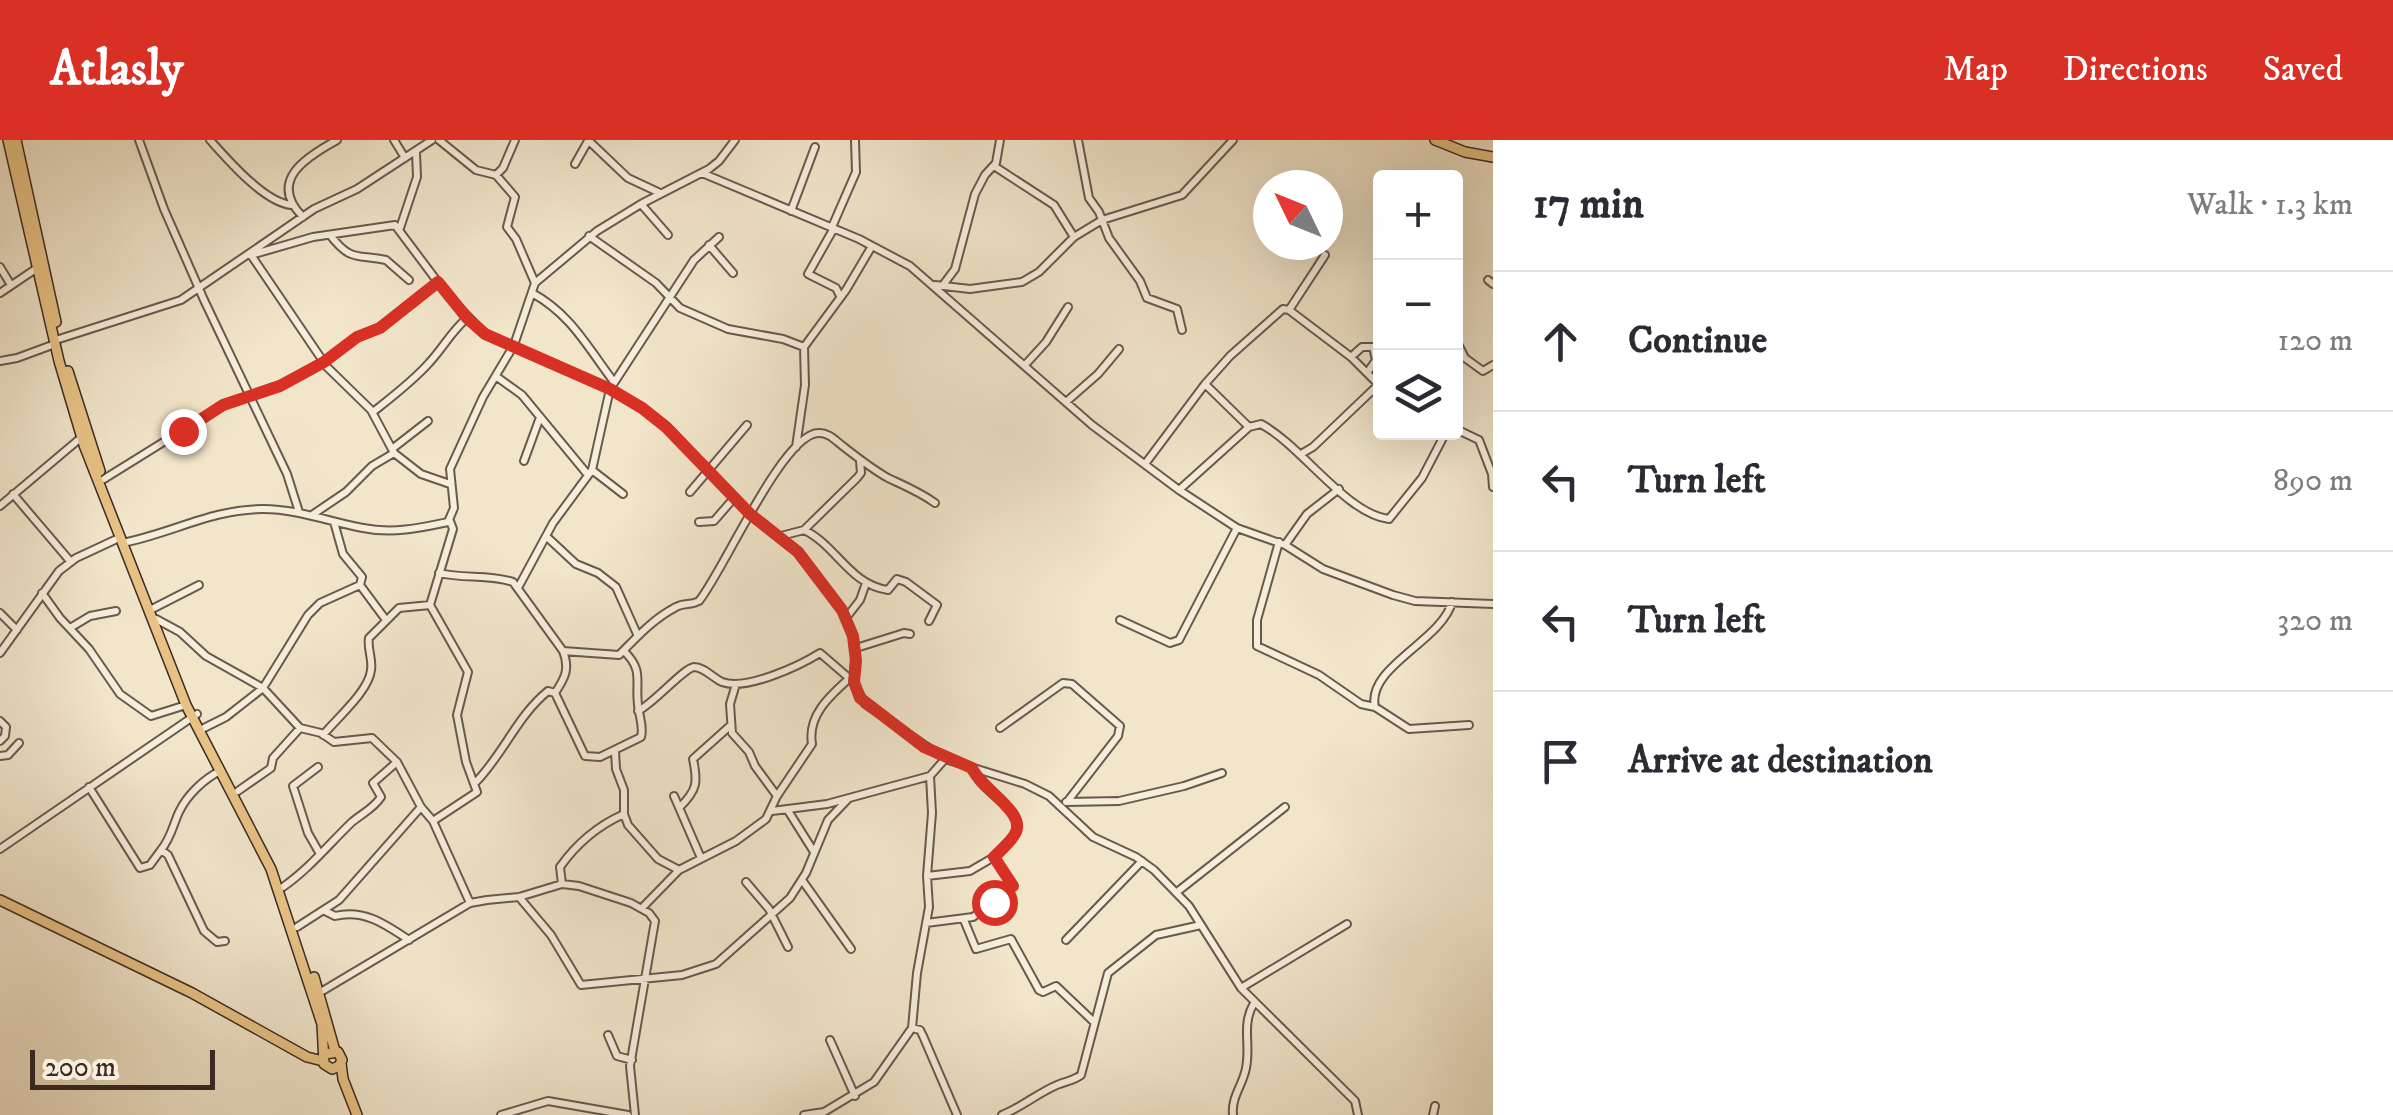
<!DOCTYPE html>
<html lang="en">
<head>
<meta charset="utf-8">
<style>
	:root { --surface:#fff; --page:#f7f7f7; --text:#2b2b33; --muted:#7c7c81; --line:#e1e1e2; --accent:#d93025 }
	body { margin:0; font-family:"IM FELL DW Pica",serif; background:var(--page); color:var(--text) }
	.controls { position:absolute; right:30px; top:30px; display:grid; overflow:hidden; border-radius:10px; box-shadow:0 10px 40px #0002 }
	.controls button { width:90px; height:90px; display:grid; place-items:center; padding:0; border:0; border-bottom:2px solid var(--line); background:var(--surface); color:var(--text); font:50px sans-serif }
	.compass { position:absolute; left:1253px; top:30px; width:90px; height:90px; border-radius:50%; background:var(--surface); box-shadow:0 10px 40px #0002; rotate:313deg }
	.scale { position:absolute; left:30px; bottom:25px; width:185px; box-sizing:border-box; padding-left:10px; border:5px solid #3c2a22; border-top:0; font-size:28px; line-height:35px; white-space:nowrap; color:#3c2a22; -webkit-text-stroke:8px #f6eedd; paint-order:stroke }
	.stop { position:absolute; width:30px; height:30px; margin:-22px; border:8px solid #d93025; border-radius:50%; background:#fff }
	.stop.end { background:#d93025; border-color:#fff; box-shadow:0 2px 10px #0008 }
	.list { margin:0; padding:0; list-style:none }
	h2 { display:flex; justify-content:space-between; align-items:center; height:130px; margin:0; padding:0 40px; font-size:42px }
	h2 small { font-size:32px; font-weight:400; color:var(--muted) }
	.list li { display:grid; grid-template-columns:65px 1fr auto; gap:30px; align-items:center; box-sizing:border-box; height:140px; padding:0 40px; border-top:2px solid var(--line) }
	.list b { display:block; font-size:38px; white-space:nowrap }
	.list em { font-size:32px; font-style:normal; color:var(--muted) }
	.icon { flex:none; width:55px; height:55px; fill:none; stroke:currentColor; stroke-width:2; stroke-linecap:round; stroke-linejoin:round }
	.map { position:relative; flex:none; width:1493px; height:975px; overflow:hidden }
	header { display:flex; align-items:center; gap:60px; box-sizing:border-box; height:140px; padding:0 50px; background:var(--accent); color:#fff }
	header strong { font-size:48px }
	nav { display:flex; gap:55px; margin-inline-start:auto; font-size:35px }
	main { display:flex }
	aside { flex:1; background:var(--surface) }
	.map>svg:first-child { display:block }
</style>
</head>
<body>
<header>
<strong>Atlasly</strong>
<nav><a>Map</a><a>Directions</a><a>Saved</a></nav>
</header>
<main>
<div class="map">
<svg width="1493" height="975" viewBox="0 0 1493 975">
	<rect width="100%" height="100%" fill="#f1e5ca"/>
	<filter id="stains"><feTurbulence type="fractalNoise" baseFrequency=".002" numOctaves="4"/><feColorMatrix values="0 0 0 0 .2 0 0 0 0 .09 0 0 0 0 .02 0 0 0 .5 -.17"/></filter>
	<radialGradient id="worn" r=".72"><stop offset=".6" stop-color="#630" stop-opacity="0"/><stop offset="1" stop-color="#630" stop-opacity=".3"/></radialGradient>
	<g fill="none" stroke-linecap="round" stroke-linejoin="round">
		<defs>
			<path id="minor" d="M139,0L164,69L204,160L287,334L299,372
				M210,0C228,20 264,62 291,65
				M394,0L405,18
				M439,0L476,30L496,35L515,57L507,87L516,99L535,143
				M588,0L628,38L660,53
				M1078,0L1089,58L1099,72L1109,98L1140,141L1147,158L1177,169L1182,190
				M575,24L588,1
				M994,26L1054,65L1074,97
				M702,33L859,99L910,126L1092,285L1179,350L1237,388L1285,405L1323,429L1393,455L1415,461L1493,464
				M496,35L503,28L515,0
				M641,64L668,95
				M791,71L815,7
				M303,77C267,41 306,17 337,0
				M832,87L856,32L855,0
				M400,88L417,37L416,12
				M834,88L808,134L836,148L840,156
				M330,95C351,122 356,114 386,120L409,140
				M589,96L656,143L680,168L728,189L783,199L804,207
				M709,105L733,133
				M0,127L11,145
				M1488,140L1493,144
				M935,145L970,149L1022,142L1039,132L1074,97L1102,80L1182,55L1233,0
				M943,145L955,129L975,54L985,35L996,23L1000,0
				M0,153L40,126
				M532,153C571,174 588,208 614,242
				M1289,170L1351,217L1380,246
				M59,199L181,160L314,69L357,49L432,0
				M1456,200L1465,218L1483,231L1493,225
				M1351,217L1362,207H1373L1376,220L1367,233
				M0,221L17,218L55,204
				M1025,225L1046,202L1068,167
				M497,237L522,255L588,335
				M1205,244L1249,287
				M1066,262L1098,234L1119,209
				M373,272C392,257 413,241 429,223C443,208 451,192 466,179
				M1456,289L1479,300L1492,334L1493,347
				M796,307L805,245L804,207L846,150L872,106
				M392,309L428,281
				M1301,314L1313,307L1378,245
				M524,321L539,280
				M1145,324L1205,244L1230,216L1283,169L1289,170L1325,115
				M592,330L623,354
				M104,339L223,265L280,245L324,222L357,197L380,187L438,143
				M450,344L421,334L394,313L371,270L327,227L251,115L313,97L395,85L449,157L485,194L610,249L642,267L667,287L749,374L798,412L842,470L848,483L856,508L853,541L865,564L945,619L1025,644L1049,656L1093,697L1136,717L1154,730L1189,766L1241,848L1355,961L1358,975
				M1179,350L1249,287L1261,284C1302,306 1346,374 1389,379L1422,338L1446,292
				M690,352L747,285
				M13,354L70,421
				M0,366L83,296
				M312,375L346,352L372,326L394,313
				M334,382L343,414L362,437L360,445L386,480
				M699,382L714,381L734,358
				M804,390L857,338L861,333L860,321
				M781,396L804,390C836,405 850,445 888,450L897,439L906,442L937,465L929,481
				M547,397L576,424L598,433L616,447L637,494
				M127,402C174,392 214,369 263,369C298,369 330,382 363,388C393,394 420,388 448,382L454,368L450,329L483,257L514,205L535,143L597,91L641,64L709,29L719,21L735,0
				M1279,402L1257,480V506L1319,535L1361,564L1375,567L1409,589L1469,585
				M1285,405L1307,374L1339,349
				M439,433C464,439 489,434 513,442L563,511C570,529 565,538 555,553L548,551C517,576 503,615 475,643
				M519,446L553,383L592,330L610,249L694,120L719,97
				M42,453L60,478L89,509L120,554L151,576L186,565
				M430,465L468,532L457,575L466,622L477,652L433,681
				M152,469L199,445
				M0,473L17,490
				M846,478L860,460L866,443
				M156,479L180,492L206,516L263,548L300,588L321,593L334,602L372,598L397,622L421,667L433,681L470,763
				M1120,480L1170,503L1179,500L1237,388
				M70,488L90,476L116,471
				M856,508L904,493L910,494
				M563,511L619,515C637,497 653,479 676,467C685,462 690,466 699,461C723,432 782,295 818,293C828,292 836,301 844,307C858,318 872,329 888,338C905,346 920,352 935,363
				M0,513L59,431L76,418L119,398
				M736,544L730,564L732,593L749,612L755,626L777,656
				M555,553L585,616L600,617L641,597C644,586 639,577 638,565C635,540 644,531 624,511
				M1375,567C1366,527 1442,501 1452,462
				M638,571C654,563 684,528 694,527C704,527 713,538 722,542C746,551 799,526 820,513L849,538
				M0,581L6,587L5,596L0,601
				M204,588L226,577L263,548L308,475L320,463L360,445
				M1000,588L1063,543L1072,544L1120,586L1118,596L1067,662
				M323,595C337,578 369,551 371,530C373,519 367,509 369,498L399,468L430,465L453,389L450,381
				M615,611L616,629L624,650V674L628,685L658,719L679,730
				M0,616L8,615L19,603
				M318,627L293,646L308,693L320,714
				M973,629C981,652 1008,660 1017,682L1015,694L994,717
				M89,647L140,728L150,725L161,710L168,715L204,791L217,802L225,801
				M238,651L271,628L273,618L300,588
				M674,656L701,718
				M1066,662L1119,661L1184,646L1222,633
				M680,667C697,650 698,643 693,619L731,585
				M787,669L814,712
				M772,671L827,664L930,636L945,619
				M0,709L197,574
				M161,710C171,698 173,685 179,672C187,655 204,639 220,631
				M802,740L851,809
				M746,742L769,769L788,807
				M562,744L560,727C577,703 597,686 624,674
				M283,747C309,729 329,704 352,682C363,673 374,668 381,657L373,643L397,622
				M1177,752L1285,667
				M519,757L551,795L581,845L682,835L716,824L790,758L806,733L828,680L848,659
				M642,768L679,730L736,701L766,679L777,656L812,604C807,574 832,554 853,535
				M325,771L335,776C364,769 385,784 409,800
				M964,780L976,809L1011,799L1039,850L1043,852L1056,846L1094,882
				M926,783L973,777L1013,746L994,717L970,731L927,736
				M297,787L339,760L421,667
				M1066,800L1142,721
				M1241,848L1347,784
				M319,853L470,763L487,760L519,757L562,744L579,746L631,763L649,773L655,781L630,926L635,975
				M912,888L920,890L923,896L957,975
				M608,895L617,916L632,920
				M830,900L855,956
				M501,975L548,961L628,975
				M804,975L824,972L874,942L912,888L917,833L929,767L927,736L932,673L930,636
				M1002,975C1022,967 1038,953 1057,945C1066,941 1073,941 1081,935L1108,833L1156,795L1201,785
				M1233,975C1231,957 1243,945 1246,928C1251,904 1241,885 1254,863
				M1433,975L1435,966"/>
			<path id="major" d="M8,0L59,221L84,305L186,565L271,729L322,884L324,924L332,929L339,926L342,920L338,912L325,914
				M16,0L56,182
				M1435,0L1465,12L1493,17
				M68,231L100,331
				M0,760L192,853L307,917L323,921
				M314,837L335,911
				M341,923L343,939L357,975"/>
		</defs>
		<use href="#minor" stroke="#69594c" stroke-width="10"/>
		<use href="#major" stroke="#3c2a22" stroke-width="12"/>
		<use href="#minor" stroke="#f6eedd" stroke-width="6"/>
		<use href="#major" stroke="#e8c285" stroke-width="9"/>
	</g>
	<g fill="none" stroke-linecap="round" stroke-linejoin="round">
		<path stroke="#d93025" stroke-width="12" d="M183,291L223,265L280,246L324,222L357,197L380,188L438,142L467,178L485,194L610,249L642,268L666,287L750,374L798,412L842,470L853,496L856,521L854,542L860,558L924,607L972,628C980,648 1025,671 1016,692C1012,701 1001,710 994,717L1013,746L994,762"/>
	</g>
	<rect width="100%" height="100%" filter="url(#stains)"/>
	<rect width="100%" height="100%" fill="url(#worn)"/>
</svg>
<div class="controls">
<button>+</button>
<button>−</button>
<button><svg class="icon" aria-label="layers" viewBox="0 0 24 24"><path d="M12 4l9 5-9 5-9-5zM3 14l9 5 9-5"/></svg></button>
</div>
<svg class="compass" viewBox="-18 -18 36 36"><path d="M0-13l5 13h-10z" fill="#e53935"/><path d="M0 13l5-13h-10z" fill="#7c7c81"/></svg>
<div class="scale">200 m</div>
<div class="stop" style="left:994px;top:762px"></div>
<div class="stop end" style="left:183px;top:291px"></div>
</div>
<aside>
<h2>17 min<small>Walk · 1.3 km</small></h2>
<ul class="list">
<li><svg class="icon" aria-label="ahead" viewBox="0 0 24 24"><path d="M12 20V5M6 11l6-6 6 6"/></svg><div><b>Continue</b></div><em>120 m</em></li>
<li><svg class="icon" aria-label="left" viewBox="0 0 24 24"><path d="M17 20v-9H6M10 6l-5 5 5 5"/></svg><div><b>Turn left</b></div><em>890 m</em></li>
<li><svg class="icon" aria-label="left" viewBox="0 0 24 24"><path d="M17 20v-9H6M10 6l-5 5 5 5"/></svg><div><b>Turn left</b></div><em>320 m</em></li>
<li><svg class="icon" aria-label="arrive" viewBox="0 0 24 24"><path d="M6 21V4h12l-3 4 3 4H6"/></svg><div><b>Arrive at destination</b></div></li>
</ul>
</aside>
</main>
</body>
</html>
